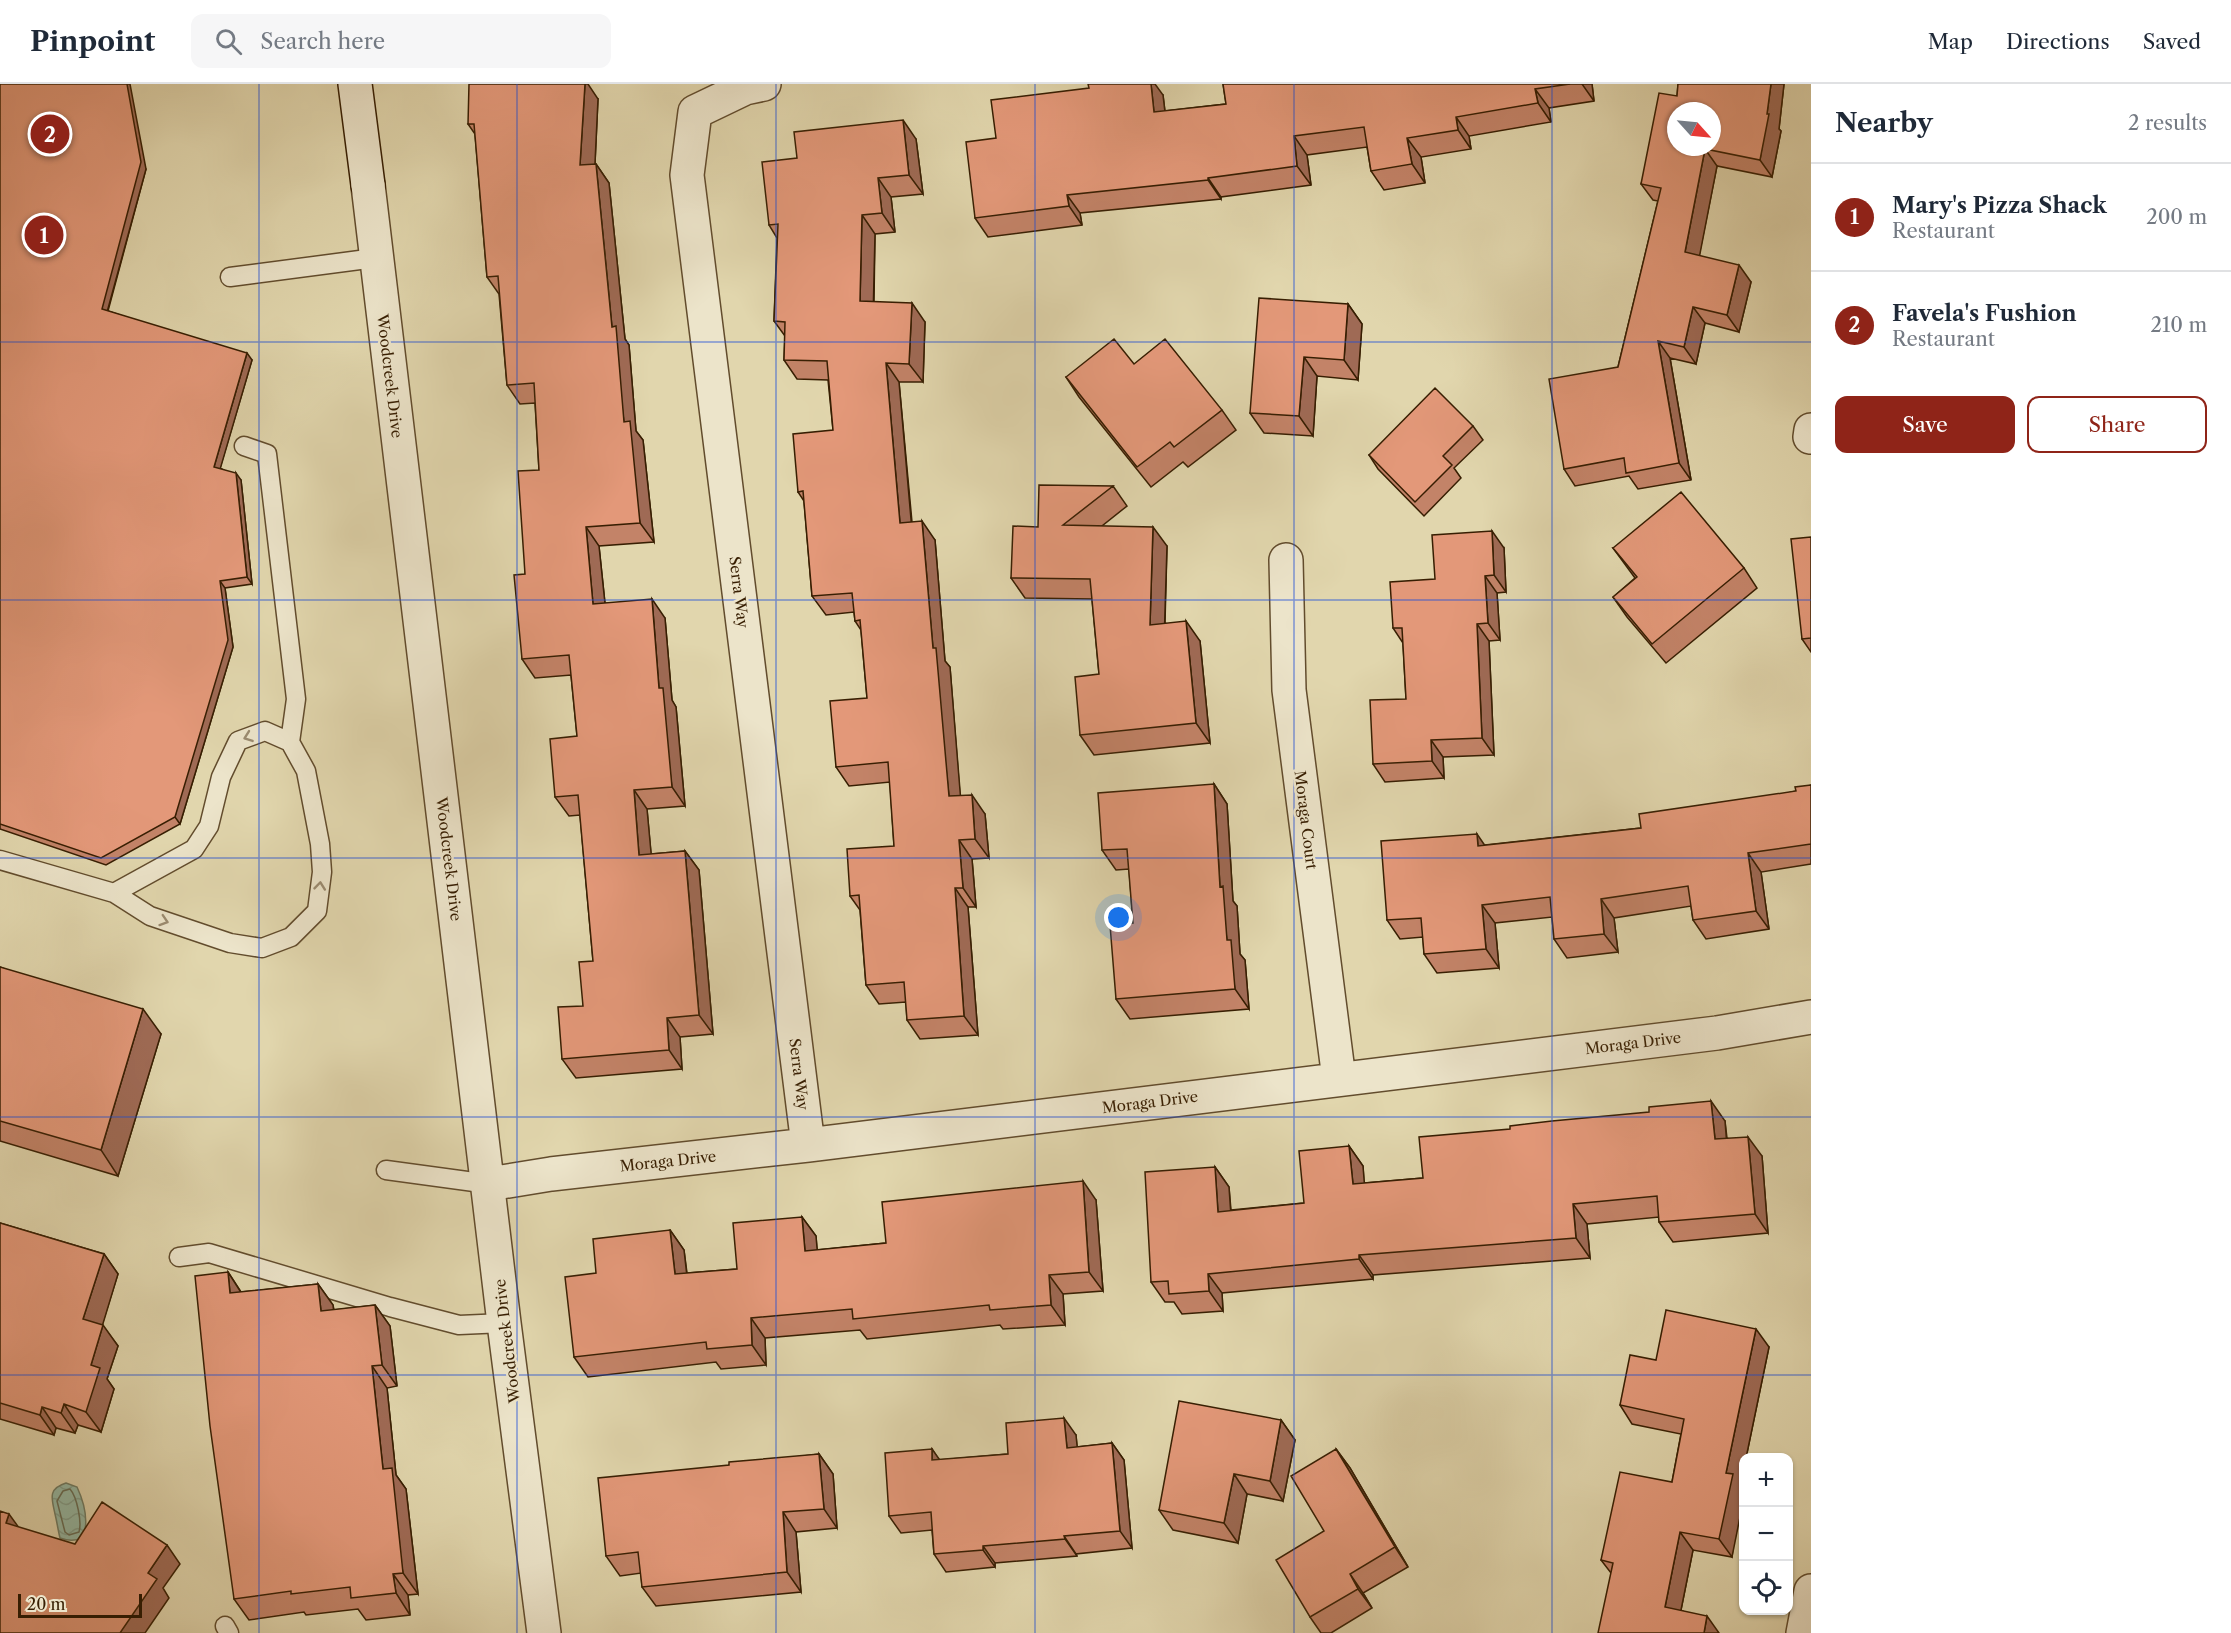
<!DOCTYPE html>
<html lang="en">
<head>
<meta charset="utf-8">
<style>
	:root { --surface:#fff; --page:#f6f6f7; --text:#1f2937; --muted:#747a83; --line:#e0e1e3; --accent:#8f2418 }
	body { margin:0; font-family:"Libre Caslon Text",serif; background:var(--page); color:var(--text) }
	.controls { position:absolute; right:18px; bottom:18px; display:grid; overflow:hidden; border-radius:12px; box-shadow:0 2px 4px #0004 }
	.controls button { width:54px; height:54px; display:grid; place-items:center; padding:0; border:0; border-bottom:2px solid var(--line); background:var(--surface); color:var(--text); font:30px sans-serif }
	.compass { position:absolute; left:1667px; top:18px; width:54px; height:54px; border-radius:50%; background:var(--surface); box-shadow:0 2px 4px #0004; rotate:117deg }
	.scale { position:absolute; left:18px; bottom:15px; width:124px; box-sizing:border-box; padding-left:6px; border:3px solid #371e02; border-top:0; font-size:16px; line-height:21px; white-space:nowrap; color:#371e02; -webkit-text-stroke:4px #ece4ca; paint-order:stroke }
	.you { position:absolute; left:1119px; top:834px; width:21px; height:21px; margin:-15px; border:4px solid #fff; border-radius:50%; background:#1a73e8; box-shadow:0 0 0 9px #1a73e833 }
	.badge { display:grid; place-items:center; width:39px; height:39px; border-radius:50%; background:var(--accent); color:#fff; font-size:20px; font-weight:700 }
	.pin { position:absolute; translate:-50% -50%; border:3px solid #fff; box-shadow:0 2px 6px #0006 }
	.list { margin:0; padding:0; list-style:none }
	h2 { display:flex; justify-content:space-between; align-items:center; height:78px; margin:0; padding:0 24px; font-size:26px }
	h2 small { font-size:20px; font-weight:400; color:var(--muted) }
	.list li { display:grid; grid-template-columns:39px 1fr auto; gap:18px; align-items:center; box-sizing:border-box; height:108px; padding:0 24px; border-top:2px solid var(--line) }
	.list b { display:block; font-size:22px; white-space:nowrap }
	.list p { margin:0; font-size:20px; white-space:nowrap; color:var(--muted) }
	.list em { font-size:20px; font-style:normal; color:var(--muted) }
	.actions { display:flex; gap:12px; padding:18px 24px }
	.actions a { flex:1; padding:14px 0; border:2px solid var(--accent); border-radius:12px; text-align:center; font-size:21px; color:var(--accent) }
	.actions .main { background:var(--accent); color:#fff }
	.icon { flex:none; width:33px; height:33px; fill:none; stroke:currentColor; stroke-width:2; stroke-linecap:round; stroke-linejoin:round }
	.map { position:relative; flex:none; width:1811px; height:1549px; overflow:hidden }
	header { display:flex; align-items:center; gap:36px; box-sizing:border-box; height:84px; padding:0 30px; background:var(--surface); border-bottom:2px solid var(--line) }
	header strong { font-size:28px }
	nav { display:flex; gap:33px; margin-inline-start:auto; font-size:21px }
	.search { width:420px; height:54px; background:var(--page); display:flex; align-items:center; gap:15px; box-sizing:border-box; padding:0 21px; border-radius:12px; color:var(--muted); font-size:22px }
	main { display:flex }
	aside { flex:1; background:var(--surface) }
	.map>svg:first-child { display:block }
</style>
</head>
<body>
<header>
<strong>Pinpoint</strong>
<div class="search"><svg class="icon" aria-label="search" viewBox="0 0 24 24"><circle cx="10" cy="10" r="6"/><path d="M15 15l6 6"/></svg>Search here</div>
<nav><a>Map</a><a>Directions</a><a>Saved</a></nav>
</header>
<main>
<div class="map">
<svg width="1811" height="1549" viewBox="0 0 1811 1549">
	<defs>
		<pattern id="water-waves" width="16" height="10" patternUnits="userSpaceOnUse" patternTransform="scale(1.5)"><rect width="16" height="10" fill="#95baa5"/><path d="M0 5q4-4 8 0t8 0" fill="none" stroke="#819f8c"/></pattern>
	</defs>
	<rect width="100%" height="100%" fill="#e1d6ad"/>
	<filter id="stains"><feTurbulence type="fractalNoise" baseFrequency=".00333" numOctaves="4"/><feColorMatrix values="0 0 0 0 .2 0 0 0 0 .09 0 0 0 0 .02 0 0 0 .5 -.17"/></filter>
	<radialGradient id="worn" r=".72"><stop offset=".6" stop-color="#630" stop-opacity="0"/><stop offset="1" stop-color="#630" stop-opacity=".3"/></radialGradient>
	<path fill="url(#water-waves)" stroke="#6f7c64" stroke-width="1.5" d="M66,1399L77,1403C84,1418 89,1437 83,1454C74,1457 69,1457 60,1454C58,1446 57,1438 55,1430C52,1415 47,1405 66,1399Z"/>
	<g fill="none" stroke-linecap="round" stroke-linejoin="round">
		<path stroke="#666c54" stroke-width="1.5" d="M70,1405C77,1413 82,1438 79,1448L69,1451L65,1448L57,1417L63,1407Z"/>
		<defs>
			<path id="lane" d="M230,193L375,174
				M244,362L267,370L296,615L290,658
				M0,776L114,809L150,832L230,859L262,864L291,853L317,827L322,788L320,760L306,687L290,658L265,647L238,657L221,693L209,742L194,765L114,809
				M386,1086L489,1100
				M179,1173L209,1169L390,1223L459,1241L504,1239
				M225,1542L229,1549"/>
			<path id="street" d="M764,0L745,4L695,28L687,91L808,1061
				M368,101L504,1239L544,1549
				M1810,353L1811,346
				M1286,476L1289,606L1339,995
				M489,1100L551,1090L808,1061L1717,949L1811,933
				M1803,1549L1811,1507"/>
			<path id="secondary" d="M355,0L368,101"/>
		</defs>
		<use href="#lane" stroke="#624c2d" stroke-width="21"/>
		<use href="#street" stroke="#624c2d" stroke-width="36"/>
		<use href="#secondary" stroke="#371e02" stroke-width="36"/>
		<use href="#lane" stroke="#ece4ca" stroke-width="18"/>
		<use href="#street" stroke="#ece4ca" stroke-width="33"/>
		<use href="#secondary" stroke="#ece4ca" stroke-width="33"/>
	</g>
	<path fill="#c38368" stroke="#371e02" stroke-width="1.5" d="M0,0L146,85L108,227L252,276L220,384L241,396L252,500L225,504L233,563L180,740L106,781L0,745Z
		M1223,0H1592L1594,17L1549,24L1551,38L1469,52L1471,65L1421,73L1425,99L1384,106L1371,87L1367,63L1307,71L1311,101L1221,113V115L1080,129L1082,141L988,153L975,134L996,54L1163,11L1165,27L1226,20Z
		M1678,0H1784L1779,45L1781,47L1772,93L1717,82L1699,172L1751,198L1739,248L1705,239L1696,280L1670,274L1691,396L1638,405L1629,392L1575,402L1564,385L1618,283L1658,117L1653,116L1641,100L1677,12Z
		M598,15L595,80H596L609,99L625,255L629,261L636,347L643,356L654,458L599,462L605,519L665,534L672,616L676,623L685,722L647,725L651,770L685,767L699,786L713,950L680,953L682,985L576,994L562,975L583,922L593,877L580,731L569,732L555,713L577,652L571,591L535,594L522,575L525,490L539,386L535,319L520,320L507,301L499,210L487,193L475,50L468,40Z
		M916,55L923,110L891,113L895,148L875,150L874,218L925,238L923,298H899L912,438L935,456L945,577L950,583L960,711L985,730L989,774L972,775L976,823H968L978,951L920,955L907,936L906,918L879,920L866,901L860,826L850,812L894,762L890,698L849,702L836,683L867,614L861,546L855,537L854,528L826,531L812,512L804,417L798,408L833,346L828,296L797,295L784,276L785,252L774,237L777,154L769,141L797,74Z
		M1348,220L1362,240L1358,296L1317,292L1313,352L1264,349L1250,329Z
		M1134,280L1222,326L1236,346L1188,383L1183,378L1151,403L1079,313L1066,293Z
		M1473,342L1483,356L1454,384L1461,394L1424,432L1378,385L1369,371Z
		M1113,402L1127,422L1102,442L1167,462L1165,539L1200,557L1210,659L1094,671L1080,651L1099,590L1092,515L1025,514L1011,494L1038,443Z
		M1811,453V568L1802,555Z
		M1504,464L1506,508L1497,509L1500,556L1489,557L1494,671L1443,673L1444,694L1385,698L1373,680L1406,615L1403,559L1393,544Z
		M1613,464L1744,484L1757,504L1666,579L1627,533L1613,513L1635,494Z
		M1214,700L1227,720L1233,817L1237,822L1240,870L1245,876L1249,925L1130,935L1116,915L1133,839L1129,785L1116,786L1102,766Z
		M1811,701V780L1761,788L1769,845L1706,855L1693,836L1691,822L1614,834L1618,868L1567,874L1554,855L1552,833L1495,839L1499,884L1437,889L1424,870L1423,853L1400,855L1387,836L1485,761L1641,744L1796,707Z
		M0,883L161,950L118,1092L0,1057Z
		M1725,1037L1727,1054L1762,1072L1768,1149L1673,1158L1659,1138V1133L1587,1140L1590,1174L1373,1191V1195L1222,1209L1223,1227L1182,1230L1174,1218H1165L1151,1198L1215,1083L1229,1103L1231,1126L1304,1119L1349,1062L1363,1082L1364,1099L1423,1094Z
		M1096,1116L1103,1207L1063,1210L1065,1241L1003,1245L1000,1241L867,1255L860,1246L765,1254L766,1281L721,1285L716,1278L588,1293L574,1273L596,1189L670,1146L684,1166L687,1189L737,1185L802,1133L816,1152L817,1166L886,1159Z
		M0,1139L104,1170L118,1190L102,1241L118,1262L107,1295L114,1305L101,1348L78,1341L75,1349L56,1344L54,1351L0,1335Z
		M228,1188L241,1208L318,1200L333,1221L334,1226L375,1221L390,1242L397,1302L387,1304L396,1391L406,1405L418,1510L408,1511L410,1531L366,1536L358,1525L306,1531L304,1528L249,1536L234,1515Z
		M1769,1263L1746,1374H1743L1732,1473L1693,1466L1681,1526L1719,1549L1611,1489L1601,1476L1672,1398L1681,1350L1632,1340L1620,1321L1656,1276Z
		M1281,1336L1295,1356L1283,1417L1247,1410L1238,1459L1173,1446L1159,1426Z
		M1076,1351L1077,1363L1112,1359L1124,1376L1132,1464L1076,1470L1077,1472L995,1479V1483L946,1488L934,1470L932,1446L901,1449L889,1432L932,1365L939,1376L1008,1370Z
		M1336,1365L1350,1384L1408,1483L1363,1509L1372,1524L1331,1549H1321L1310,1533L1324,1447Z
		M819,1370L833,1390L837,1444L796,1448L801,1508L656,1522L642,1503L641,1489L620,1492L606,1472L729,1381Z"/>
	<path fill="#9f6a55" stroke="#371e02" stroke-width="1.5" d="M127,0H130L146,85L106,232L102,225Z
		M585,0H588L598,15L594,100L580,81Z
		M1151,0H1155L1163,11L1167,46L1154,28Z
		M1582,0H1592L1594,17Z
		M1771,0H1784L1779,45L1781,47L1772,93L1760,76L1767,30Z
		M1535,5L1549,24L1551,38L1538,19Z
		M1456,33L1469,52L1471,65L1458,46Z
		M903,36L916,55L923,110L909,91Z
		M1294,52L1307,71L1311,101L1297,82Z
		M1407,54L1421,73L1425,99L1412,80Z
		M1705,65L1717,82L1697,185L1685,168Z
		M596,80L609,99L625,255L629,261L636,347L643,356L654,458L640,439L624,338L612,243Z
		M878,94L891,113L895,148L882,129Z
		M1208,94L1221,113V115L1208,96Z
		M1067,111L1080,129L1082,141L1069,122Z
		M862,131L875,150L873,236L860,217Z
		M1739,181L1751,198L1739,248L1727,231Z
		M912,219L925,238L923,298L909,280Z
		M1348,220L1362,240L1358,296L1344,276Z
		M1693,223L1705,239L1696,280L1684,263Z
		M1658,257L1670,274L1691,396L1679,379Z
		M247,269L252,276L219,389L214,383Z
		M1304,273L1317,292L1313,352L1299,332Z
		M886,279L899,298L913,458L900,439Z
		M236,389L241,396L252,500L247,493Z
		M922,437L935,456L945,577L950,583L962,731L949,712L933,564Z
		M586,443L599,462L607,539L593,520Z
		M1153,443L1167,462L1164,560L1150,541Z
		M1492,447L1504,464L1506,508L1494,491Z
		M1485,492L1497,509L1500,556L1488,539Z
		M220,497L225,504L233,563L180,740L175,733Z
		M652,515L665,534L672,616L676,623L685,722L672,703L659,604Z
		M1186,537L1200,557L1210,659L1196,639Z
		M1477,540L1489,557L1494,671L1482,654Z
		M1431,656L1443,673L1444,694L1432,677Z
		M1214,700L1227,720L1233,817L1237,822L1240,870L1245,876L1249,925L1235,905L1227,856L1220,803Z
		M634,706L647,725L653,790L639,771Z
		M972,711L985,730L989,774L975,755Z
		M1477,750L1490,769L1478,762Z
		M959,756L972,775L976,823L963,804Z
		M685,767L699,786L713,950L699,931Z
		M1748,769L1761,788L1769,845L1756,827Z
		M955,804L968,823L978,951L964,932Z
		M1601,815L1614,834L1618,868L1604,850Z
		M1482,821L1495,839L1499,884L1486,865Z
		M143,925L161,950L118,1092L101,1066Z
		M667,934L680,953L682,985L669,966Z
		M1711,1017L1725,1037L1728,1075L1715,1055Z
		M1748,1053L1762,1072L1768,1149L1755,1130Z
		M1349,1062L1363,1082L1366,1120L1353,1100Z
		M1215,1083L1229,1103L1232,1147L1218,1128Z
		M1083,1097L1096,1116L1103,1207L1089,1188Z
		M1573,1120L1587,1140L1590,1174L1576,1154Z
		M802,1133L816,1152L819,1187L805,1167Z
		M670,1146L684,1166L689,1210L675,1190Z
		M104,1170L118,1190L98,1256L83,1235Z
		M1359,1171L1373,1191V1195L1359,1175Z
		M228,1188L242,1210L230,1209Z
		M1208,1190L1222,1209L1223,1227L1209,1207Z
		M1049,1191L1063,1210L1065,1241L1051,1221Z
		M318,1200L333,1221L336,1248L321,1227Z
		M375,1221L390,1242L397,1302L382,1281Z
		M751,1234L765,1254L766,1281L752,1261Z
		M103,1241L118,1262L107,1295L114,1305L101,1348L86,1328L91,1281Z
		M1756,1245L1769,1263L1746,1374H1743V1386L1740,1401L1743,1405V1418L1732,1473L1719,1455L1726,1389Z
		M372,1282L387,1304L396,1391L406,1405L418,1510L403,1489L383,1385Z
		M64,1320L78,1341L75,1349L61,1329Z
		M42,1323L56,1344L54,1351L40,1331Z
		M1064,1334L1076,1351L1079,1381L1067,1364Z
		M1281,1336L1295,1356L1283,1417L1270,1397Z
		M1112,1359L1124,1376L1132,1464L1120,1447Z
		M932,1365L944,1382L932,1376Z
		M1336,1365L1350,1384L1408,1483L1395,1463Z
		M819,1370L833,1390L837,1444L824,1425Z
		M1234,1390L1247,1410L1238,1459L1224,1439Z
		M783,1428L796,1448L801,1508L787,1488Z
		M9,1430L22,1448L6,1439Z
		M1680,1448L1693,1466L1678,1541L1665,1523Z
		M1064,1452L1076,1470L1077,1472L1065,1455Z
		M167,1461L180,1480L163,1504L169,1514L145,1549H120L148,1489Z
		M983,1462L995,1479V1483L983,1466Z
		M393,1490L408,1511L410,1531L396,1509Z
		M1350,1490L1363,1509L1372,1524L1358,1505Z
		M1707,1532L1719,1549H1704Z"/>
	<path fill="#e39879" stroke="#371e02" stroke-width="1.5" fill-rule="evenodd" d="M0,0H127L141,78L102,225L247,269L214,383L236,389L247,493L220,497L228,556L175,733L101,774L0,740Z
		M469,0H585L580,81L596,80L612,243L616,242L624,338L630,337L640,439L586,443L593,520L652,515L659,604H663L672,703L634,706L639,771L685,767L699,931L667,934L669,966L562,975L558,923L583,922L579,878L593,877L578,711L555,713L550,655L577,652L569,571L522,575L514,491L525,490L518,387L539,386L534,299L507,301L498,192L487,193L474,40H468Z
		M1088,0H1151L1154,28L1226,20L1223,0H1570L1535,5L1538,19L1456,33L1458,46L1407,54L1412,80L1371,87L1364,43L1294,52L1297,82L1208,94V96L1067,111L1069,122L975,134L966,58L996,54L991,16L1089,4Z
		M1678,0H1771L1767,30H1769L1760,76L1705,65L1685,168L1739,181L1727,231L1693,223L1684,263L1658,257L1679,379L1626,389L1624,374L1564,385L1549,295L1618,283L1661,104L1641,100L1659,9L1677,12ZM1676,27H1712V63H1676Z
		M903,36L909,91L878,94L882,129L862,131L860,217L912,219L909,280L886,279L900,439L922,437L933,564H936L949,712L972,711L975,755L959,756L963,804H955L964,932L907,936L904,898L866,901L859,811L850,812L847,765L894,762L888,678L836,683L830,617L867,614L860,536L855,537L852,509L812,512L803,407L798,408L793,350L833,346L827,277L784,276L785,238L774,237L778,140L769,141L762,78L797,74L794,48Z
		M1259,214L1348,220L1344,276L1304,273L1299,332L1250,329Z
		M1114,255L1134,280L1165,255L1222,326L1174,363L1170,358L1137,383L1066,293Z
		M1435,304L1473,342L1443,372L1452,381L1415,418L1369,371Z
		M1039,401L1113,402L1063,441L1153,443L1150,541L1186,537L1196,639L1080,651L1075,593L1099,590L1090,495L1011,494L1013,442L1038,443Z
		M1681,408L1744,484L1652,560L1613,513L1637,493L1613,464Z
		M1492,447L1494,491L1485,492L1488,539L1477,540L1482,654L1431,656L1432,677L1373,680L1370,616L1406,615L1402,544H1393L1390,498L1435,495L1432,451Z
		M1811,453V554L1802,555L1791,455Z
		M1214,700L1220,803L1223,802L1227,856H1231L1235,905L1116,915L1110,841L1133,839L1127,765L1102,766L1098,709Z
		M1811,701V760L1748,769L1756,827L1693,836L1688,802L1601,815L1604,850L1554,855L1550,813L1482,821L1486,865L1424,870L1421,834L1387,836L1381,757L1477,750L1478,762L1641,744L1639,730L1796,707L1795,703Z
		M0,883L143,925L101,1066L0,1037Z
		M1711,1017L1715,1055L1748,1053L1755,1130L1659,1138L1657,1112L1573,1120L1576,1154L1359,1171V1175L1208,1190L1209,1207L1169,1210L1168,1197L1151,1198L1145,1088L1215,1083L1218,1128L1304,1119L1299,1067L1349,1062L1353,1100L1423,1094L1419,1053L1510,1045V1042L1552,1037L1649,1028V1023Z
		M1083,1097L1089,1188L1049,1191L1051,1221L990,1226L989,1221L853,1235L852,1225L751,1234L752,1261L707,1265L706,1258L574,1273L565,1193L596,1189L593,1155L670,1146L675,1190L737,1185L733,1139L802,1133L805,1167L886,1159L882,1118Z
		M0,1139L104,1170L83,1235L103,1241L91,1281L100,1284L86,1328L64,1320L61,1329L42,1323L40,1331L0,1319Z
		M228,1188L230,1209L318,1200L321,1227L375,1221L382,1281L372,1282L383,1385L392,1384L403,1489L393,1490L396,1509L351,1514L350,1503L291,1510V1507L234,1515L210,1342L195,1192Z
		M1666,1226L1756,1245L1726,1389L1733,1390L1719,1455L1680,1448L1665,1523L1707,1532L1704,1549H1598L1613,1479L1601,1476L1620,1388L1672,1398L1684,1335L1620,1321L1630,1271L1656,1276Z
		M1179,1317L1281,1336L1270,1397L1234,1390L1224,1439L1159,1426Z
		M1064,1334L1067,1364L1112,1359L1120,1447L1064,1452L1065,1455L983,1462V1466L934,1470L931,1428L889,1432L885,1369L932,1365V1376L1008,1370L1006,1339Z
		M1336,1365L1395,1463L1350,1490L1358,1505L1310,1533L1276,1476L1324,1447L1291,1392Z
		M819,1370L824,1425L783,1428L787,1488L642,1503L638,1468L606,1472L598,1394L729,1381V1378Z
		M102,1418L167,1461L148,1489L157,1495L120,1549H0V1427L9,1430L6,1439L75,1460Z"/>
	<defs><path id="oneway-chevron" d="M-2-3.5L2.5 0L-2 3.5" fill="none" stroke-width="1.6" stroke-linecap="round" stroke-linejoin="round" transform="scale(1.5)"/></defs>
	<g stroke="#9b8b70">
		<use href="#oneway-chevron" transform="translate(248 653) rotate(160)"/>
		<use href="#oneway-chevron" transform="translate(320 802) rotate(-84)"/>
		<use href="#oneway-chevron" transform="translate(164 837) rotate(18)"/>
	</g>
	<path fill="none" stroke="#1d4ed8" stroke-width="1.5" stroke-opacity="0.55" d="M259,0V1549M517,0V1549M776,0V1549M1035,0V1549M1294,0V1549M1552,0V1549M0,258H1811M0,516H1811M0,774H1811M0,1033H1811M0,1291H1811"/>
	<g text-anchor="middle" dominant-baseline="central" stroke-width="5" stroke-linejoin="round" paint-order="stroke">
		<g font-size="15" fill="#371e02" stroke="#ece4ca">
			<text transform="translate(390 292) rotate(83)">Woodcreek Drive</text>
			<text transform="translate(739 508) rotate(83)">Serra Way</text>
			<text transform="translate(1306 736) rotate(83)">Moraga Court</text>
			<text transform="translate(449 775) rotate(83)">Woodcreek Drive</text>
			<text transform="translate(1633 959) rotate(-7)">Moraga Drive</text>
			<text transform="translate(799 990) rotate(83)">Serra Way</text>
			<text transform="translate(1150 1018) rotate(-7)">Moraga Drive</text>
			<text transform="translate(668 1077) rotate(-6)">Moraga Drive</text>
			<text transform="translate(507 1257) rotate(-97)">Woodcreek Drive</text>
		</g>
	</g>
	<rect width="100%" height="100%" filter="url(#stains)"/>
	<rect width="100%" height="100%" fill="url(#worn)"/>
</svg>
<div class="controls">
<button>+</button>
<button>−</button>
<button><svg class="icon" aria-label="locate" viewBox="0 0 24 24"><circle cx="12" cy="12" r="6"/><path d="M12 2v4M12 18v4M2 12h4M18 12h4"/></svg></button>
</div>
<svg class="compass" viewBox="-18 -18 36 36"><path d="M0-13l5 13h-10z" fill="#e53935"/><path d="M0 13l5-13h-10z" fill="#747a83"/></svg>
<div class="scale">20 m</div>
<div class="you"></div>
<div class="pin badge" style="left:44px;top:151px">1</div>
<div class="pin badge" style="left:50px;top:50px">2</div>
</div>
<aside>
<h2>Nearby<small>2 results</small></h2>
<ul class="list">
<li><span class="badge">1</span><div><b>Mary's Pizza Shack</b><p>Restaurant</p></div><em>200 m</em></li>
<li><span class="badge">2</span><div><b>Favela's Fushion</b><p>Restaurant</p></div><em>210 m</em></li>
</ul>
<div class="actions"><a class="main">Save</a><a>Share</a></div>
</aside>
</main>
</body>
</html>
